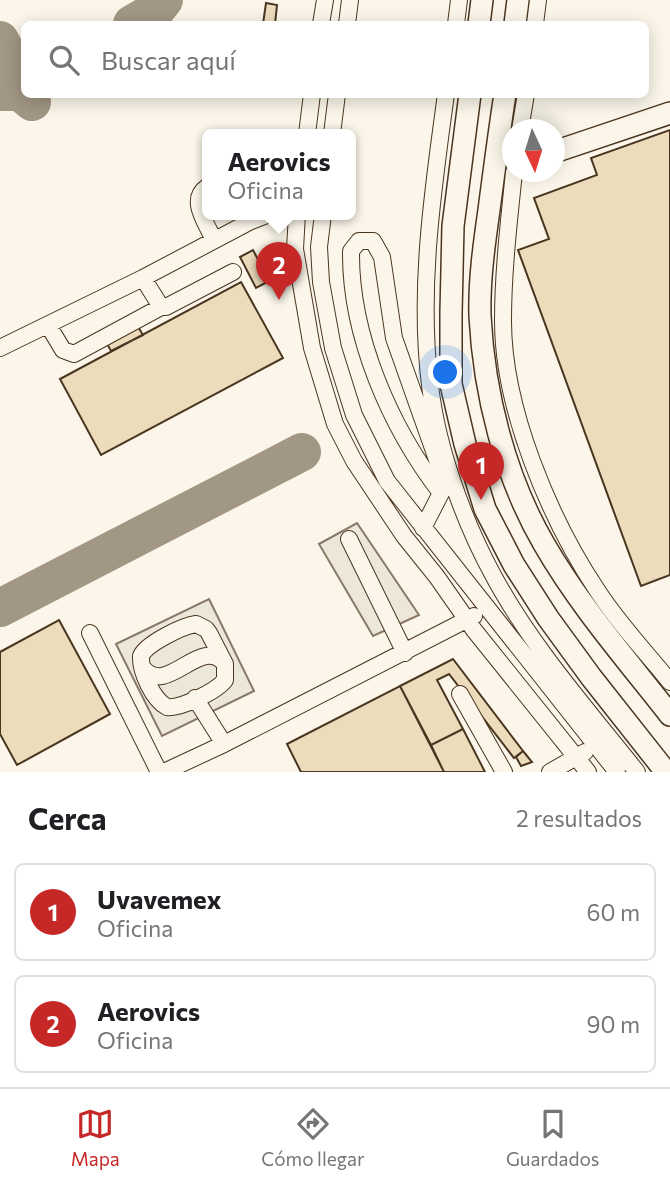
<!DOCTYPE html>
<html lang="es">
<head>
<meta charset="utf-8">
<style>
	:root { --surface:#fff; --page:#f6f6f6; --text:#202124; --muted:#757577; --line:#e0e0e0; --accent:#c62828 }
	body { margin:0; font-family:Commissioner,sans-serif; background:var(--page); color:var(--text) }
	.compass { position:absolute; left:502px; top:119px; width:63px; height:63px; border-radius:50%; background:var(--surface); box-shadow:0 4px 18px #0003; rotate:176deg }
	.you { position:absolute; left:446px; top:373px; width:24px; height:24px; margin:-18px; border:5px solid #fff; border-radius:50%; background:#1a73e8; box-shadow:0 0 0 10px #1a73e833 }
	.badge { display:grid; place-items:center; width:46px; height:46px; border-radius:50%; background:var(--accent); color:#fff; font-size:23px; font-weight:700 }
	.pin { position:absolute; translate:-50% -58px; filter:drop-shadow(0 2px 4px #0008) }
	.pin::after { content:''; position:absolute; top:37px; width:24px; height:21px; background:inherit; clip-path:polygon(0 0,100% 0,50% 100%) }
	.popup { position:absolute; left:202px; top:129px; width:154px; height:91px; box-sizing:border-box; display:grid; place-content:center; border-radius:10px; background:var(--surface); filter:drop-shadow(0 2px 5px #0005); font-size:23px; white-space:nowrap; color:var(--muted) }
	.popup b { font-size:26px; color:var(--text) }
	.popup::after { content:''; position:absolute; left:50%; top:100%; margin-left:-14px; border:14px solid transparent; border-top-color:var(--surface) }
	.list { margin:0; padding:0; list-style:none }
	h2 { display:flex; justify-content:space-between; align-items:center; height:91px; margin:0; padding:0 28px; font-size:30px }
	h2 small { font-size:23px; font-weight:400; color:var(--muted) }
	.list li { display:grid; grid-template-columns:46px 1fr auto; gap:21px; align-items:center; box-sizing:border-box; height:98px; margin:0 14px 14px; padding:0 14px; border:2px solid var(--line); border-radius:10px }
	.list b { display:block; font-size:26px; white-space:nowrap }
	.list p { margin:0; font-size:23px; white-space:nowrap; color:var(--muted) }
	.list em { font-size:23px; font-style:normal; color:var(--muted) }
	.icon { flex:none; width:38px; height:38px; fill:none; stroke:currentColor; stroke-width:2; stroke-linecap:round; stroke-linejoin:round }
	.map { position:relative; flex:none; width:670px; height:772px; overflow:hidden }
	.search { position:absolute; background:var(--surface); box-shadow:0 4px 18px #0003; left:21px; right:21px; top:21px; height:77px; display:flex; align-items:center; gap:18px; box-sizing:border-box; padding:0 24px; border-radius:10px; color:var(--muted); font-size:26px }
	.sheet { height:315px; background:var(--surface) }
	nav { display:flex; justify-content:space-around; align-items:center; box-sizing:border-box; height:98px; border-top:2px solid var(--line); background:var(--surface); font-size:19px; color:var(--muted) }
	nav a { display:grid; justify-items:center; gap:4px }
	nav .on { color:var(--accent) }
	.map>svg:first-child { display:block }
</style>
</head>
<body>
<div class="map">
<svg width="670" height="772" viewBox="0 0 670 772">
	<rect width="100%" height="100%" fill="#fbf6e9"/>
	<path fill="#ede7d9" stroke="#887966" stroke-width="2" d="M357,523L419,615L373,636L319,544Z
		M209,599L254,691L162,736L116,644Z"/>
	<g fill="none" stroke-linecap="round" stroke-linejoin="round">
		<path stroke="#a29684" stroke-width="38" d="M132,24L156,10L164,0
			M0,40L12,62L24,71
			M3,92H20L32,102
			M0,608L302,452"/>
	</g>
	<path fill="#ecdcbc" stroke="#4a3520" stroke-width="2" d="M266,3L277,5L275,24H263Z
		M670,130V575L641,586L518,250L549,239L534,198L597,175L591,158Z
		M253,250L269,281L256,288L240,257Z
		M241,282L283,358L101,455L60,379Z
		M137,325L143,335L111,351L106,342Z
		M59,620L110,714L17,765L0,734V652Z
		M453,659L523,751L514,758L449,674L437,680L463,729L431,745L400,686Z
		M400,686L444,772H301L287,744Z
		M463,729L485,772H444L431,745Z
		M523,751L532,762L521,766L516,757Z"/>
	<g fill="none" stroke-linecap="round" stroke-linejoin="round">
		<defs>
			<path id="minor" d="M321,24L325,0
				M347,24L350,0
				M456,24L459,0
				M535,24L538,0
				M446,94C433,189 418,289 430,385C437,447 463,520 493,575C531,646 587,709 637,772
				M520,130L526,94
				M307,134L312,94
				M332,134L337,94
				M514,172C509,221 503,271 503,321C503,408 549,518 597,590C618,623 646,652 670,682
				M207,187C188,200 207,224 214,240
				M297,214L295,249L312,348L335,424L354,461L404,536L437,577L474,630L588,772
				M323,214L319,247L321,282L333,348L354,415L387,481L617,772
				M143,278L161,307H166L233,272
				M48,325L63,350L74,354L161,307
				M0,348L143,278L251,221L269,214
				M423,528L441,493V471L394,338L382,257L373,241H359L351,251C350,335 390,427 441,493
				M349,539L405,653
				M196,624L206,629L209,633L225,664V680C217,691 180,709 167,707C153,700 140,671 141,656C146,644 182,626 196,624Z
				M90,633L159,772
				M143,668C167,698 201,634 225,664
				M460,694L504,772
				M224,744L474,616
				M164,772L224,744L195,698
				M550,772L585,752"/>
			<path id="major" d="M479,24L482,0
				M515,24L518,0
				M470,94L453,226L451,313V384L465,444L485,509L514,565L548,618L591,677L666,772
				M505,94C499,133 494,172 489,210C484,245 479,281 480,316C484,394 505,477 544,544C579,605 627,660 670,715
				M554,152L670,113"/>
		</defs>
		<use href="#minor" stroke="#4a3520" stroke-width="18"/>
		<use href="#major" stroke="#4a3520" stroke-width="24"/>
		<use href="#minor" stroke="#fbf6e9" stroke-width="16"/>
		<use href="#major" stroke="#fbf6e9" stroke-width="21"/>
	</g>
</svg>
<svg class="compass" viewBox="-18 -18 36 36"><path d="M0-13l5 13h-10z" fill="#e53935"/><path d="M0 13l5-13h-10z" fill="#757577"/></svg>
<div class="you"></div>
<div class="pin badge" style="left:481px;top:500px">1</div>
<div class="pin badge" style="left:279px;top:300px">2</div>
<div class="popup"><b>Aerovics</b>Oficina</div>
<div class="search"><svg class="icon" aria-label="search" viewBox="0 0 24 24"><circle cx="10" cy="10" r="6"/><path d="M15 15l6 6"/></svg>Buscar aquí</div>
</div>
<section class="sheet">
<h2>Cerca<small>2 resultados</small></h2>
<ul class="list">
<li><span class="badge">1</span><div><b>Uvavemex</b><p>Oficina</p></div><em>60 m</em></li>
<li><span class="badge">2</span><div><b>Aerovics</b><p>Oficina</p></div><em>90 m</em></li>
</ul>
</section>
<nav>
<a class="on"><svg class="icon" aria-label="map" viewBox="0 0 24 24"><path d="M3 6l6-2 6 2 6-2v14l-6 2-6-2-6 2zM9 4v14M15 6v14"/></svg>Mapa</a>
<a><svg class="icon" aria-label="directions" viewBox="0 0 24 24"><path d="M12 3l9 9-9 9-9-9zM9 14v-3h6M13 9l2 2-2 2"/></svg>Cómo llegar</a>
<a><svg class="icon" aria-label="saved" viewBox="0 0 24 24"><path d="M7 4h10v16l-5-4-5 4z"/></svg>Guardados</a>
</nav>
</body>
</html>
